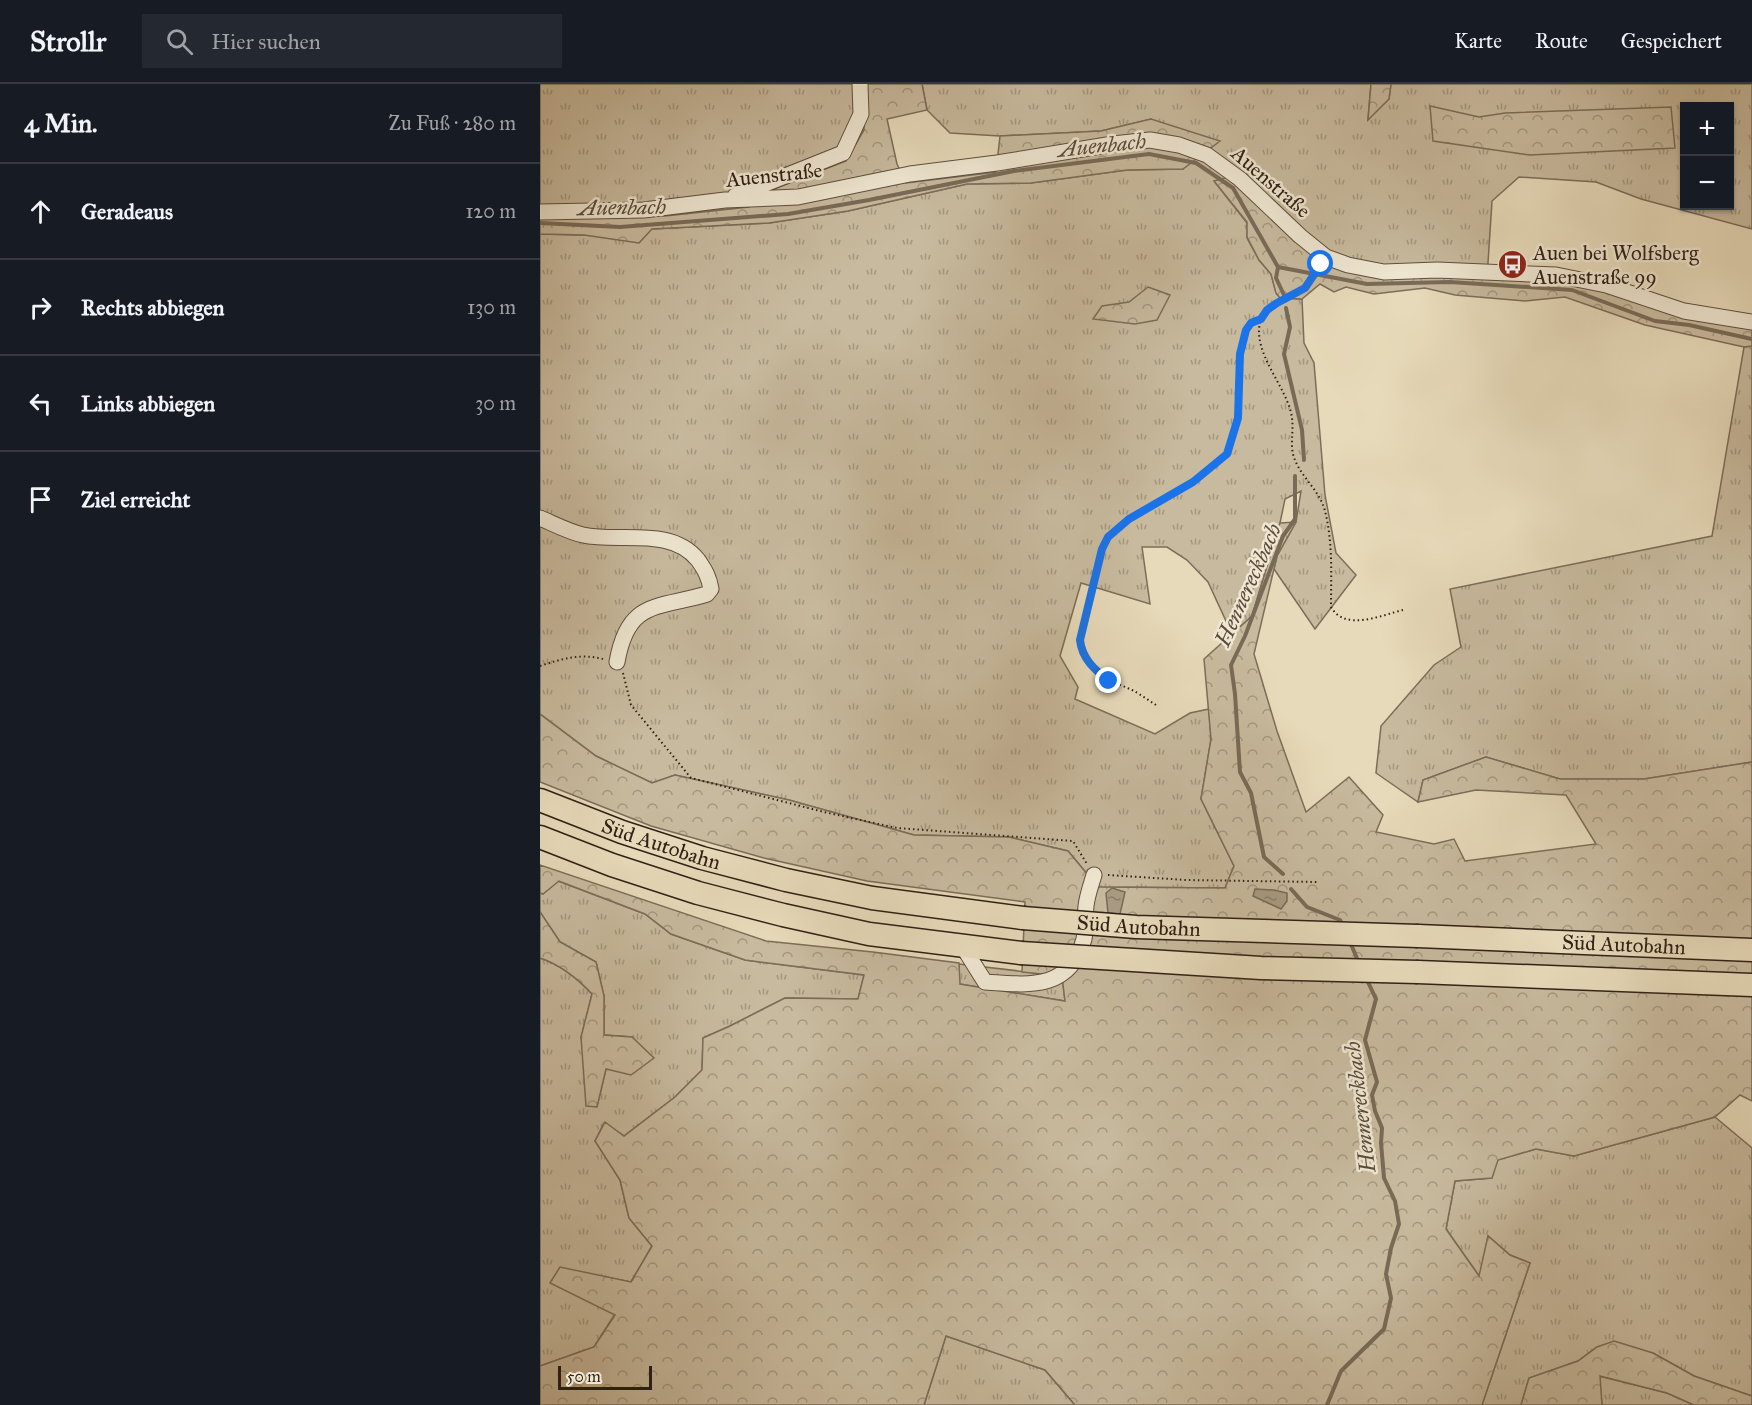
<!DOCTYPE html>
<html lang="de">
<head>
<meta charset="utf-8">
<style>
	:root { --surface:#171b24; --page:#242831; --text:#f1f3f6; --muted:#9ea1a6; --line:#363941 }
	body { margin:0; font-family:"IM FELL Great Primer",serif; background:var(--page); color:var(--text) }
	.controls { position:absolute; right:18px; top:18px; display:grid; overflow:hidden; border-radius:0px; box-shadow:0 2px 4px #0004 }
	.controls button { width:54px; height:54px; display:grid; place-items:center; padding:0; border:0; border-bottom:2px solid var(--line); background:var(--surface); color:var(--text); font:30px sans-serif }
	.scale { position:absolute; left:18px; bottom:15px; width:94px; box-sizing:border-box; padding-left:6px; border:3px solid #302016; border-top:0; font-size:16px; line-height:21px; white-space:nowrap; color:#302016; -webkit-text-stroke:4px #efe7d2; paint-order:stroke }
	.stop { position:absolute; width:18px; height:18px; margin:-14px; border:4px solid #1a73e8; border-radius:50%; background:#fff }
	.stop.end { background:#1a73e8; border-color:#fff; box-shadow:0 2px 6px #0008 }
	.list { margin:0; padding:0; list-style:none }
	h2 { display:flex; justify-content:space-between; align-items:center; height:78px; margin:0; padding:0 24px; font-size:26px }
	h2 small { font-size:20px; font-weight:400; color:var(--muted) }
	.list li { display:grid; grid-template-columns:39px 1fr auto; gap:18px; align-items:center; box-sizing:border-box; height:96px; padding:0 24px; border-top:2px solid var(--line) }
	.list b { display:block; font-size:22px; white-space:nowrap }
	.list em { font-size:20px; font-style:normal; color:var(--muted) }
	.icon { flex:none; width:33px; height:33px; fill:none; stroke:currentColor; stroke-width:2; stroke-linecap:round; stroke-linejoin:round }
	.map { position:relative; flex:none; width:1212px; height:1321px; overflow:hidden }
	header { display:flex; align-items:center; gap:36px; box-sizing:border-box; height:84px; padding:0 30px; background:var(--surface); border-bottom:2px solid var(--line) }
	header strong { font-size:28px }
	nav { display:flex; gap:33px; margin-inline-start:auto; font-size:21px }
	.search { width:420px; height:54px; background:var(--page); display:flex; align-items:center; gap:15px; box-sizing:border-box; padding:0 21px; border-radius:0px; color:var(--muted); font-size:22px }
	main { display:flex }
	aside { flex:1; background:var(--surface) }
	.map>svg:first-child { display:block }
</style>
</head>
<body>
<header>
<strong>Strollr</strong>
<div class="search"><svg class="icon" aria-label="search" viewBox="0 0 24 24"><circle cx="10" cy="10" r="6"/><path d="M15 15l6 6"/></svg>Hier suchen</div>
<nav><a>Karte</a><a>Route</a><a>Gespeichert</a></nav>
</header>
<main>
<aside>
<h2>4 Min.<small>Zu Fuß · 280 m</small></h2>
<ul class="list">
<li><svg class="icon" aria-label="ahead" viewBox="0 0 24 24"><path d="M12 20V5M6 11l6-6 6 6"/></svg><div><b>Geradeaus</b></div><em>120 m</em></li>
<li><svg class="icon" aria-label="right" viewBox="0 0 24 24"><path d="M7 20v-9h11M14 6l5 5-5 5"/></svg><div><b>Rechts abbiegen</b></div><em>130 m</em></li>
<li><svg class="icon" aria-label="left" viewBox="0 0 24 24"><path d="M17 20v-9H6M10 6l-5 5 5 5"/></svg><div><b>Links abbiegen</b></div><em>30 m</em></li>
<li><svg class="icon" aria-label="arrive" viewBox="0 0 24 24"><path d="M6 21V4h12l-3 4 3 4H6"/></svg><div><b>Ziel erreicht</b></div></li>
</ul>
</aside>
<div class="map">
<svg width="1212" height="1321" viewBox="0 0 1212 1321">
	<defs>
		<pattern id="grass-tufts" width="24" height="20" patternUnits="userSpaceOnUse" patternTransform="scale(1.5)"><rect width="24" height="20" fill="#c8ba9e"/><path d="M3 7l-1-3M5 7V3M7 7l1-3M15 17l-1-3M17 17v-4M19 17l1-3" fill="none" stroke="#a39780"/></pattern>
		<pattern id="forest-crowns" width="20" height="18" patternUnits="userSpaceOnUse" patternTransform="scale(1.5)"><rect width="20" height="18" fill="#c8ba9e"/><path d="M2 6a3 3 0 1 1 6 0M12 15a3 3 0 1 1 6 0" fill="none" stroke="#a39780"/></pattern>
		<pattern id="water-ripples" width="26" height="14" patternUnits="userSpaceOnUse" patternTransform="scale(1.5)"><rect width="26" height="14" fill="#a99b82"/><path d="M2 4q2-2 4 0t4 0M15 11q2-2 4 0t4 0" fill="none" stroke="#8a7e69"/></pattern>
	</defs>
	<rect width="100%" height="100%" fill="#e7daba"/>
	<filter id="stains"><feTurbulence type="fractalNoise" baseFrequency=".00333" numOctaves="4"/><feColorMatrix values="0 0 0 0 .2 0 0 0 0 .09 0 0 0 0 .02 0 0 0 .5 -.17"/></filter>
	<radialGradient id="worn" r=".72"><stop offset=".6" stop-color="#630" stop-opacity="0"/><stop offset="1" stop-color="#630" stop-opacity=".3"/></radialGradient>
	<path fill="url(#grass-tufts)" stroke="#7c6d5a" stroke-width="1.5" fill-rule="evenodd" d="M0,0H325L324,46L306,77L221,110L209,123L125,132L0,131Z
		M382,0H831L828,35L849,15L851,0H1212V145L1101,115L1056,98L979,93L952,117L947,194L800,184L674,97L707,139V154L719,176L731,190L736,209L740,214L762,215L764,259L774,279L785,411L796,469L816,491L775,545L734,485L737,472L756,438L761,407L745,415L740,439L712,532L692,550L668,498L647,476L627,463H602L610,520L541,499L520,572L538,603L535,615L615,650L650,629L669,625L671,655L661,715L694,782L685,804L558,803L528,767L469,753L374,751L249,716L135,691L112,699L56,672L0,630V150L44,151L112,145L229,139L308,127L427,100L491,99L587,86L643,85L611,35L561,47L460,52L410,49L387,26ZM1144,22H1190V122H1144Z
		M1212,262V678L1104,695H1020L946,673L883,696L878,718L836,689L841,642L894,581L921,563L910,505L1172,452L1204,263Z
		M18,797L105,830L131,850L205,876L324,891L318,915L245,914L190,942L163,954L162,986L135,1013L84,1052L64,1039L55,1057L80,1096L89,1134L112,1162L91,1198L20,1184L11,1199L75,1230L54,1263L0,1282V874C21,881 37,894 52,910L41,954L57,1022L66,985L92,953L64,951V912L56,878L20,858L0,828V809L3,810Z
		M419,880L522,892L525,917L419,900Z
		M1175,1033L1212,1064V1312L1154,1292L1113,1269L1057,1263L1038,1277L989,1294L981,1321H942L990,1179L970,1171L948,1152L940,1193L906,1145L915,1097L952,1094L957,1076L996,1065L1034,1072Z
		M406,1252L505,1286L535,1321H384Z
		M1059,1292L1127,1309L1154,1321H1062Z"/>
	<path fill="url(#forest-crowns)" stroke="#7c6d5a" stroke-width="1.5" d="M325,0H382L387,26L347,35L357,80L366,99L456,88L460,52L561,47L611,35L680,57L643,85L587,86L491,99L427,100L308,127L229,139L112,145L99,159L44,151L0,150V131L125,132L209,123L221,110L306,77L324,46Z
		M831,0H851L849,15L828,36Z
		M890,22L939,33L965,29L1131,23L1135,64L990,71L893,57Z
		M688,93L800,184L1023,199L1066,206L1212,243V262L1204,263L1105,241L1025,213L985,217L915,211L885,204L834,210L806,203L794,208L780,200L762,215L740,214L736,209L731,190L719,176L707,153V138L674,97Z
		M608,203L630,211L617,236L595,240L553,235L562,222L589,218Z
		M756,438L737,472L714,570L737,647L766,728L809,693L843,731L836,748L894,760L914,755L925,777L1056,760L1026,711L936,706L878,718L883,696L946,673L1020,695H1104L1212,678V1017L1200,1011L1175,1033L1034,1072L996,1065L958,1076L952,1094L915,1097L906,1145L939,1192L948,1152L970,1171L990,1179L942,1321H535L505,1286L406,1252L384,1321H0V1282L54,1263L75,1231L10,1199L20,1183L91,1198L112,1162L89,1134L80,1096L55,1057L65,1038L84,1052L135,1013L162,986L163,954L190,942L245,914L318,915L324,891L205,876L131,850L105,830L19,797L3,810L0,809V781L226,857L333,868L419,879L420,900L525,917L522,892L482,888L485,818L327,797L224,774L111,742L0,698V630L56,672L112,699L135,691L249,716L374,751L469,753L528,767L558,803L685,804L694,782L661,715L671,655L664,575L712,532L740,439Z
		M0,828L20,858L56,878L64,912V951L92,953L114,974L91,991L66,985L57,1023L46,1022L41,953L52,910C37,894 21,881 0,874Z
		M1074,1257L1113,1269L1154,1292L1212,1312V1321H1154L1127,1309L1060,1292L1062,1321H981L989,1294L1038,1277L1057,1263Z"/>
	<path fill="url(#water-ripples)" stroke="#796a57" stroke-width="1.5" d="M572,804L585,808L580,830L568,829L566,809Z
		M715,805L734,806L747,809V817L741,825L713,812Z"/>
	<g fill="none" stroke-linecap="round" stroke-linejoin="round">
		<path stroke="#796a57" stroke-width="4" d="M0,139L80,143L248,130L329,116L474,87L609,70L656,79L693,104L738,183L827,200L910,198L1032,206L1115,237L1149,241L1212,255
			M738,183L736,194L744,211
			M746,224L750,243L744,270L762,346L764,376
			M743,790L724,773L711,709L700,688L695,610L691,581L705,552L743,452L755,435V392
			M751,805L767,823L800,836L802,840
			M810,858L819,879
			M787,1321L801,1287L844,1245L851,1214L846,1190L851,1164L859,1140L855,1117L844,1094L841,1059L842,1044L835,1027L832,1011L837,998L825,956L836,915L826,894"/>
		<defs>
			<path id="minor" d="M195,112L303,69L321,30L320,0
				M0,128L104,126L185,116L258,113L370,90L457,79L573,60L610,56L639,61L667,71L700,95L760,152L786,173L808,181L844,188L897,186L1016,191L1066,201L1144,227L1212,238
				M0,434C14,440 29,448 43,451C79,459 131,442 158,476C165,486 169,493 171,505L167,510C118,525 88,515 77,578
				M423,863L445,898C488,901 530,907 544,855C546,845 545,833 546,822C547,812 551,801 554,791"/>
			<g id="highway">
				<path id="s1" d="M0,716L82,748L162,774L246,796L332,814L483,834"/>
				<path d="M0,753L72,781L158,809L243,831L329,850L481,869"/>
				<path id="s2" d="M878,852L1212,866"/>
				<path d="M878,888L1212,901"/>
			</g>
		</defs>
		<use href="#minor" stroke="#5e4e3f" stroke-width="17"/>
		<use href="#highway" stroke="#302016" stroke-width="25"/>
		<path stroke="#302016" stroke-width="2" stroke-dasharray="1.5 3" stroke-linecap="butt" d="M778,185C774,191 770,199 765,204C753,217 727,217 721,235C710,268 748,303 752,334C754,348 749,363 755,376C762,394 780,407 785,427C793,459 791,491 791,523C805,548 842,531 863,526
			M0,582C21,575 41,569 63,575
			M83,589L91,621L151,694L284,728L357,744L533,757L547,780
			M616,621C608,616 600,610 592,606C569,596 542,585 540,556L562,465L568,453L589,435L653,397L687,370L698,334L701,260L706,246L711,239L721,235
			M568,791L646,796L778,798"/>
		<use href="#minor" stroke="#efe7d2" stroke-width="15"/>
		<use href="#highway" stroke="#e7daba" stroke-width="22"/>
		<defs>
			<g id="highway-bridge">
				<path id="s3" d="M483,834L596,843L878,852"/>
				<path d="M481,869L721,884L878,888"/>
			</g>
		</defs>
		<use href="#highway-bridge" stroke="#302016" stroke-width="25" stroke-linecap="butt"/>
		<use href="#highway-bridge" stroke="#e7daba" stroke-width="22"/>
	</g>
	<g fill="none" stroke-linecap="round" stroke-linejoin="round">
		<path stroke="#1a73e8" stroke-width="8" d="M569,597C555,586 542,575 540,556L562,465L568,453L589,435L653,398L687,370L698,334L700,270L706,246L711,239L721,235L727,226L737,219L765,204L781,180"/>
	</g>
	<defs>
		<symbol id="bus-disc" viewBox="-11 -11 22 22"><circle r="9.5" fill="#8f2418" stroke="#efe7d2"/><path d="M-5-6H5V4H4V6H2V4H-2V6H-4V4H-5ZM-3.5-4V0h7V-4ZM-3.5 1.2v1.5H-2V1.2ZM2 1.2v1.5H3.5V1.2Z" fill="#fff"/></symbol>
	</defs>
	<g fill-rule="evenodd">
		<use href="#bus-disc" x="956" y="164" width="33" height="33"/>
	</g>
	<g text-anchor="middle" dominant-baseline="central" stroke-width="5" stroke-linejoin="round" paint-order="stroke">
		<g font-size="21" fill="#302016" stroke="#efe7d2">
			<text transform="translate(234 91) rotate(-6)">Auenstraße</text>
			<text transform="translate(731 98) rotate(41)">Auenstraße</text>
			<text stroke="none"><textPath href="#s1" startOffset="129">Süd Autobahn</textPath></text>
			<text stroke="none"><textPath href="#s3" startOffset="116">Süd Autobahn</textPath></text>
			<text stroke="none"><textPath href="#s2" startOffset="206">Süd Autobahn</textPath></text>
		</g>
		<g font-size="21" fill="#302016" stroke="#efe7d2" text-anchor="start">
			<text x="993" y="169">Auen bei Wolfsberg<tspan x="993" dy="24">Auenstraße 99</tspan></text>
		</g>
		<g font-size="22" font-style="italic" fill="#5a4b3c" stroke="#efe7d2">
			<text transform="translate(562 61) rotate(-6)">Auenbach</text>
			<text transform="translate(82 123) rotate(-1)">Auenbach</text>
			<text transform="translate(708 501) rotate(-66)">Hennereckbach</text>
			<text transform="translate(820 1023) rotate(-97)">Hennereckbach</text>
		</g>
	</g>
	<rect width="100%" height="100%" filter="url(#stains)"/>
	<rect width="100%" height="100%" fill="url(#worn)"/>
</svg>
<div class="controls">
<button>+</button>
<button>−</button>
</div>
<div class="scale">50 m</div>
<div class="stop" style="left:781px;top:180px"></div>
<div class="stop end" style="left:569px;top:597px"></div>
</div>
</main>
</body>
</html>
